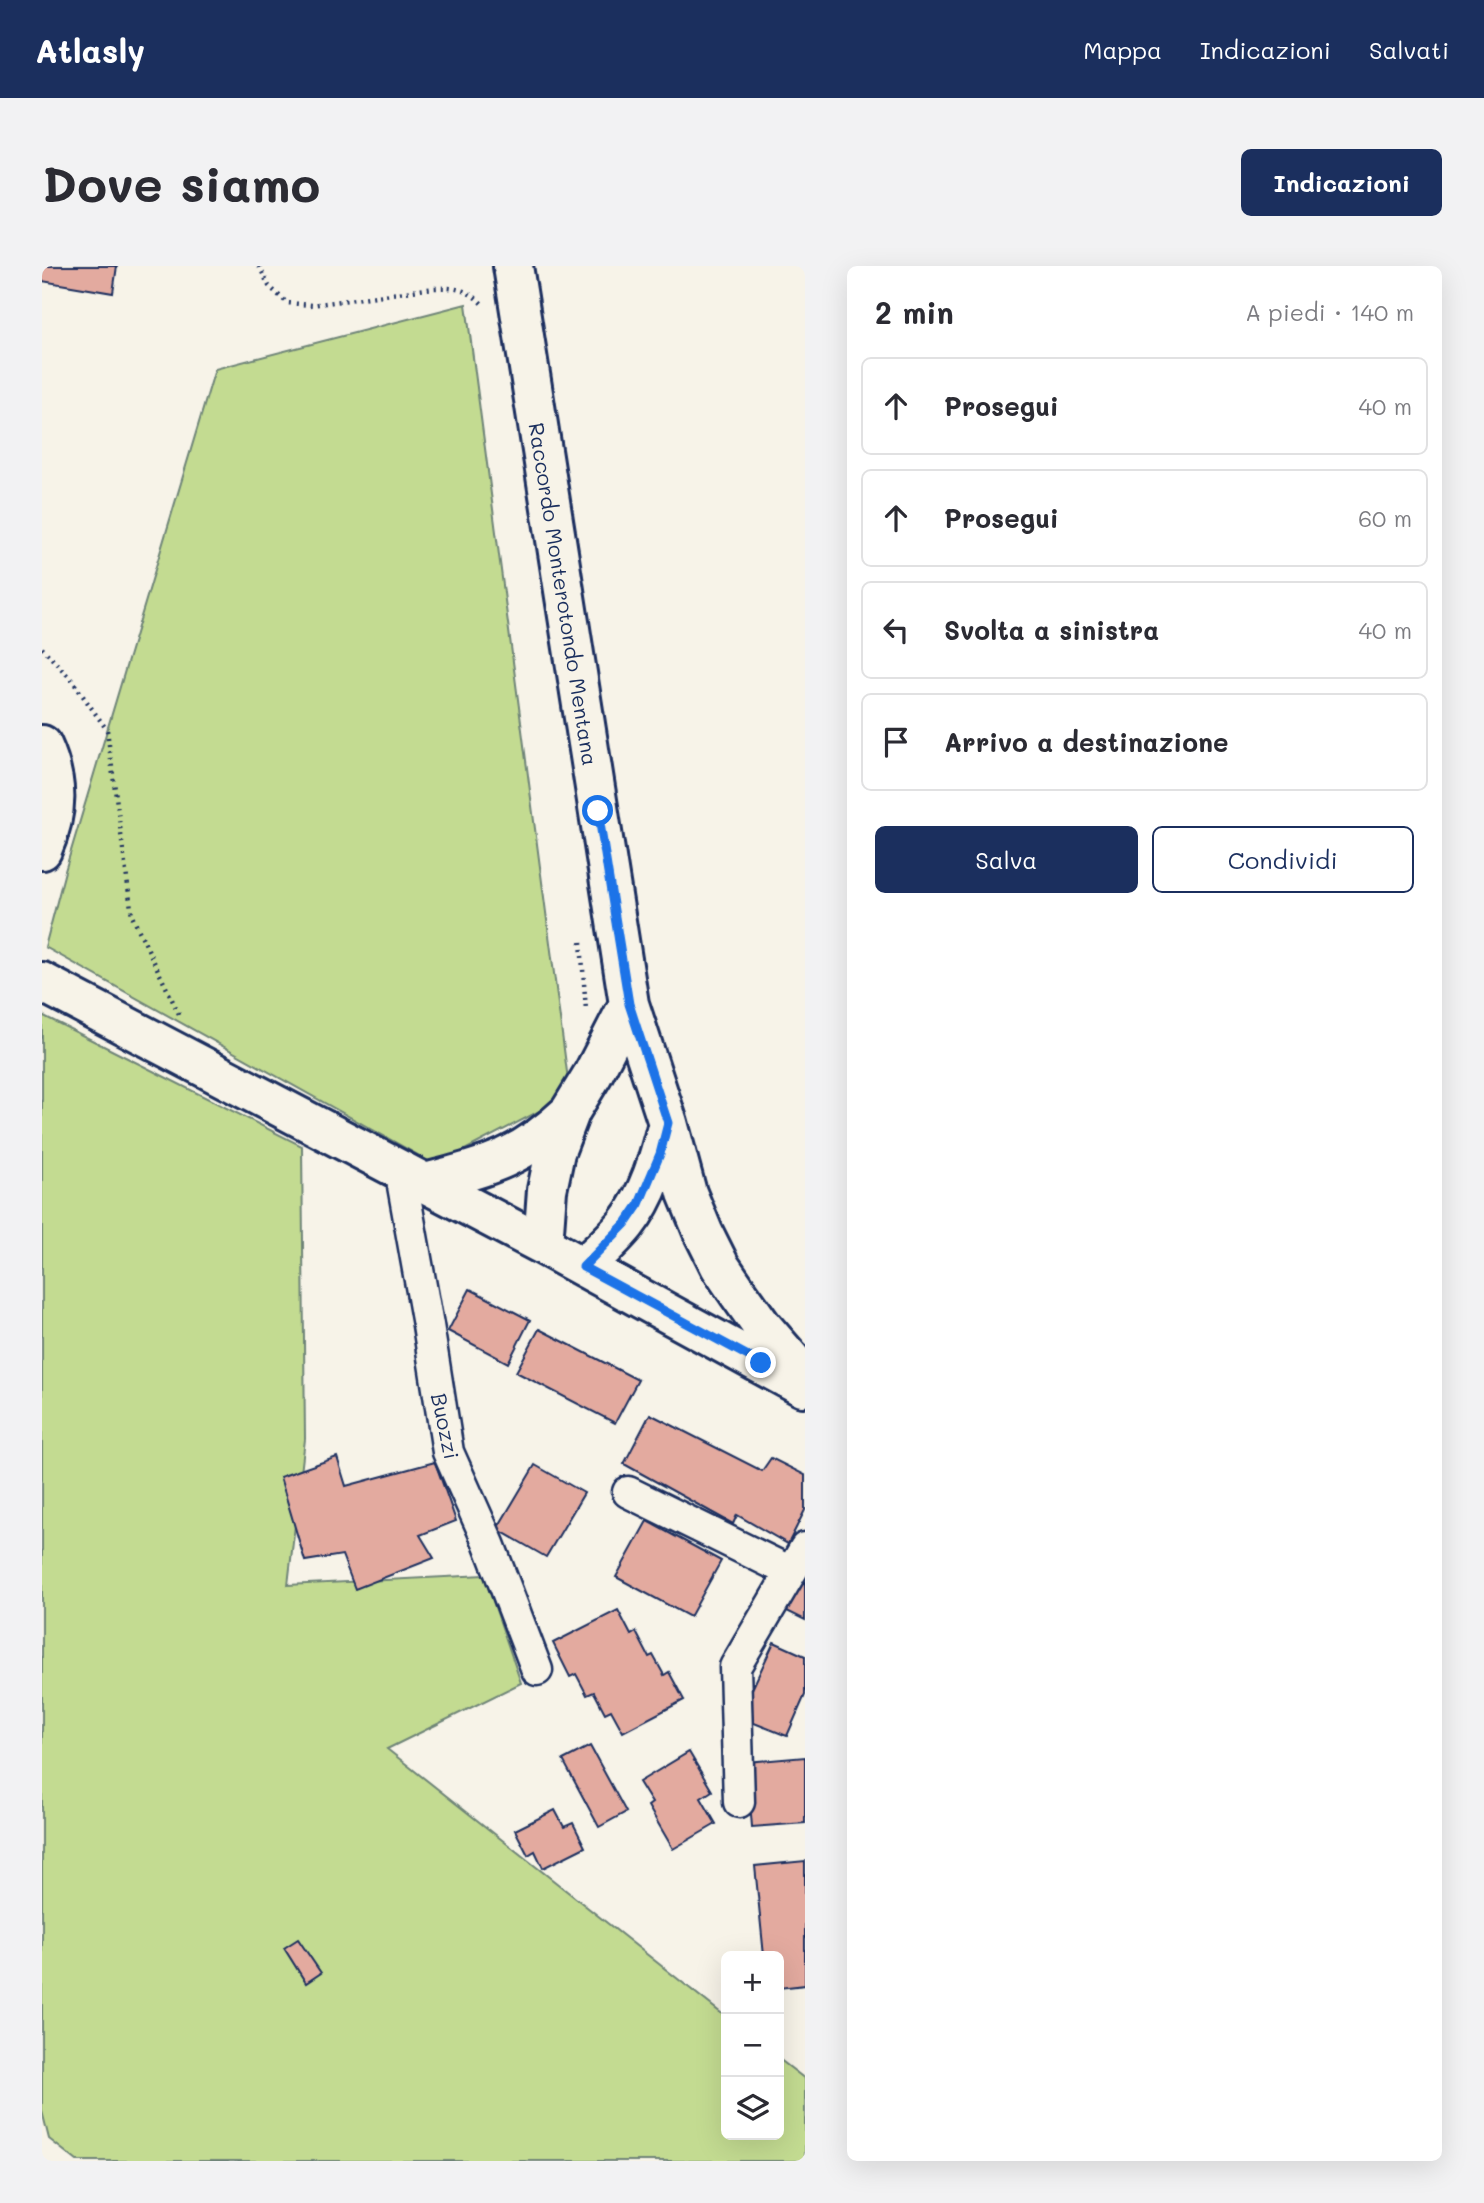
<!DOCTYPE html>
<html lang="it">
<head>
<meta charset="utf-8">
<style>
	:root { --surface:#fff; --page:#f2f2f3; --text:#2b2b33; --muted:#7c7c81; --line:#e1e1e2; --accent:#1b2f5e }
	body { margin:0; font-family:Mali,sans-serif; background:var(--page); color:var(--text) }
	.controls { position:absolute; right:21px; bottom:21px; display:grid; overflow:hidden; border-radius:10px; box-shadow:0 7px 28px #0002 }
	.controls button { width:63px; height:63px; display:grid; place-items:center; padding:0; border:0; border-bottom:2px solid var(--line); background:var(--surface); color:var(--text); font:35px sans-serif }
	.stop { position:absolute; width:21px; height:21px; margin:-16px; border:5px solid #1a73e8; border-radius:50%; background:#fff }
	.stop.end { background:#1a73e8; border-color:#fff; box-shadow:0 2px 7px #0008 }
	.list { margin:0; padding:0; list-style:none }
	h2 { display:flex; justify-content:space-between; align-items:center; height:91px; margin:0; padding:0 28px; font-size:30px }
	h2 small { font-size:23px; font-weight:400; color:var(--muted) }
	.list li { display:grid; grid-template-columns:46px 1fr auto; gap:21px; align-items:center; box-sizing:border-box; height:98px; margin:0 14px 14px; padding:0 14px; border:2px solid var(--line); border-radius:10px }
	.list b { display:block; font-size:26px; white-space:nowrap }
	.list em { font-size:23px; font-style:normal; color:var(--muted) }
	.actions { display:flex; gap:14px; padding:21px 28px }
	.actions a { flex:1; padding:16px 0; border:2px solid var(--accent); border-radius:10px; text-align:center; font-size:24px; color:var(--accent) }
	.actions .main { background:var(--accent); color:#fff }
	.icon { flex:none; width:38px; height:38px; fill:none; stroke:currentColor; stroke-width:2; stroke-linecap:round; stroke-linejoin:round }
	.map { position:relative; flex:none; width:763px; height:1895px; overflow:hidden; border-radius:10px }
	header { display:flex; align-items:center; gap:42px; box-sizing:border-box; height:98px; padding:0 35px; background:var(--accent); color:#fff }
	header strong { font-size:33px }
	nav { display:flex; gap:38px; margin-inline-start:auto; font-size:24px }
	.intro { display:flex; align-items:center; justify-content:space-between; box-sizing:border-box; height:168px; padding:0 42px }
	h1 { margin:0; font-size:49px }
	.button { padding:18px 32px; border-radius:10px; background:var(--accent); color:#fff; font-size:24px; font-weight:700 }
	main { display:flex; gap:42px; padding:0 42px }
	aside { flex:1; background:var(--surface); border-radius:10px; box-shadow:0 7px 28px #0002 }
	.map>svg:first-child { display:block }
</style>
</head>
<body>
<header>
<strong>Atlasly</strong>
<nav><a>Mappa</a><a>Indicazioni</a><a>Salvati</a></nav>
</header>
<div class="intro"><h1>Dove siamo</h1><a class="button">Indicazioni</a></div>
<main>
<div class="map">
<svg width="763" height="1895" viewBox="0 0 763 1895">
	<rect width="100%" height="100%" fill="#f7f3e8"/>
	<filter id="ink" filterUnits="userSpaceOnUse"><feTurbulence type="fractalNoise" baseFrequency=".0143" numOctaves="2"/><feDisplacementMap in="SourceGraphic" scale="14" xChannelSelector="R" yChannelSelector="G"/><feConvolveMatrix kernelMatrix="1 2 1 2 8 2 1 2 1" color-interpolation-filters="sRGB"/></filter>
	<g filter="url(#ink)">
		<path fill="#c3db91" stroke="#6f8578" stroke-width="2" d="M424,38L528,829L394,899L3,681L23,605L173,103Z
			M0,749L260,880L263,1173L246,1319L442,1309L479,1417L345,1483L684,1751V1869H737V1793L763,1813V1895H35L7,1873L0,1845Z"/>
		<path fill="#e3aa9f" stroke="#1b2f5e" stroke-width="2" d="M0,0H75L71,27L0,15Z
			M428,1023L488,1054L466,1097L406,1065Z
			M497,1063L596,1114L573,1157L474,1106Z
			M608,1148L720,1205L729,1192L763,1209V1244L746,1278L695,1249L691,1258L582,1198Z
			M295,1191L304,1220L393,1196L414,1255L378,1269L392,1292L313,1323L300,1289L263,1295L238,1211Z
			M493,1199L542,1227L504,1291L455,1263Z
			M605,1255L679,1295L648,1351L574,1311Z
			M763,1305V1354L743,1344Z
			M576,1344L589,1369L594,1366L607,1391L611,1389L622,1409L627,1406L642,1434L581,1466L569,1444L563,1447L552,1426L545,1429L534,1408L528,1411L511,1377Z
			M732,1376L763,1390V1429L745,1470L697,1451Z
			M548,1480L584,1546L557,1561L521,1494Z
			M647,1486L670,1525L659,1532L674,1558L631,1583L606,1540L610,1537L597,1516Z
			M763,1491V1557L710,1561L705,1496Z
			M513,1544L522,1561L531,1557L543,1581L501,1602L493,1585L486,1589L473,1564Z
			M763,1595V1719L737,1722V1690H722L713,1600Z
			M256,1673L279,1707L264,1717L242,1682Z"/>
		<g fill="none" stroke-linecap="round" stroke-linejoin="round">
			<defs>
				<path id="minor" d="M358,903L386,1059L406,1186L447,1278L495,1404
					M586,1226L749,1306
					M697,1536L693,1401L763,1282"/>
				<path id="major" d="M471,0L587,738L626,857L645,927L661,966L678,1000L697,1028L719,1059L763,1110
					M0,479C17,516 16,547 0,584
					M0,716L501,979L761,1121
					M383,917C447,900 478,893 528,846
					M501,979L505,924L513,886L529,844L551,808L587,738
					M541,1001C556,987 571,974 584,958C607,929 617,892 626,857"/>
			</defs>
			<use href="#minor" stroke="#1b2f5e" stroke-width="35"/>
			<use href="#major" stroke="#1b2f5e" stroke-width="44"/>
			<path stroke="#1b2f5e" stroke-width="4.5" stroke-dasharray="2 5" stroke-linecap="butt" d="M217,0L227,20L245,37L270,39L392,22C412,21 427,23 441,39
				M0,382L29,413L65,464L90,650L137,748
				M539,676L544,744"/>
			<use href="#minor" stroke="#f7f3e8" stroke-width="30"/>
			<use href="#major" stroke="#f7f3e8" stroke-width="38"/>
		</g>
	</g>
	<g fill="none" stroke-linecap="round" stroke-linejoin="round" filter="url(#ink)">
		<path stroke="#1a73e8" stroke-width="9" d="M556,545L587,738L626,857L618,888L597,938L584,957L541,1001L719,1097"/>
	</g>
	<g text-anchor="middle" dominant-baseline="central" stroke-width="5" stroke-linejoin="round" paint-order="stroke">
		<g font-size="21" fill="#1b2f5e" stroke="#f7f3e8">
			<text transform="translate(522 328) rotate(81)">Raccordo Monterotondo Mentana</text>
			<text transform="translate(404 1160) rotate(78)">Buozzi</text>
		</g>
	</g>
</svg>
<div class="controls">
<button>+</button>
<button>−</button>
<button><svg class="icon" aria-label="layers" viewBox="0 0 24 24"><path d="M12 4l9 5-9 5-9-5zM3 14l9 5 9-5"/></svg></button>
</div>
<div class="stop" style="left:556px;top:545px"></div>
<div class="stop end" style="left:719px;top:1097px"></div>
</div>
<aside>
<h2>2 min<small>A piedi · 140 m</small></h2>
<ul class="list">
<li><svg class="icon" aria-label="ahead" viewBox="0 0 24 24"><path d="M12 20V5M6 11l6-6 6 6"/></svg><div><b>Prosegui</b></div><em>40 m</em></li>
<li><svg class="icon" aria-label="ahead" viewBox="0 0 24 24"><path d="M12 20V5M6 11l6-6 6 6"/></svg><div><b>Prosegui</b></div><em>60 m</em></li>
<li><svg class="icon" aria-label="left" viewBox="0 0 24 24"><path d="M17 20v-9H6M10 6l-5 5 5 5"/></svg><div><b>Svolta a sinistra</b></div><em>40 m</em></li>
<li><svg class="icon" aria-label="arrive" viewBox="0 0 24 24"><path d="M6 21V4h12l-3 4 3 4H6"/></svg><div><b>Arrivo a destinazione</b></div></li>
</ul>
<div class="actions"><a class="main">Salva</a><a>Condividi</a></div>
</aside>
</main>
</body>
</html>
